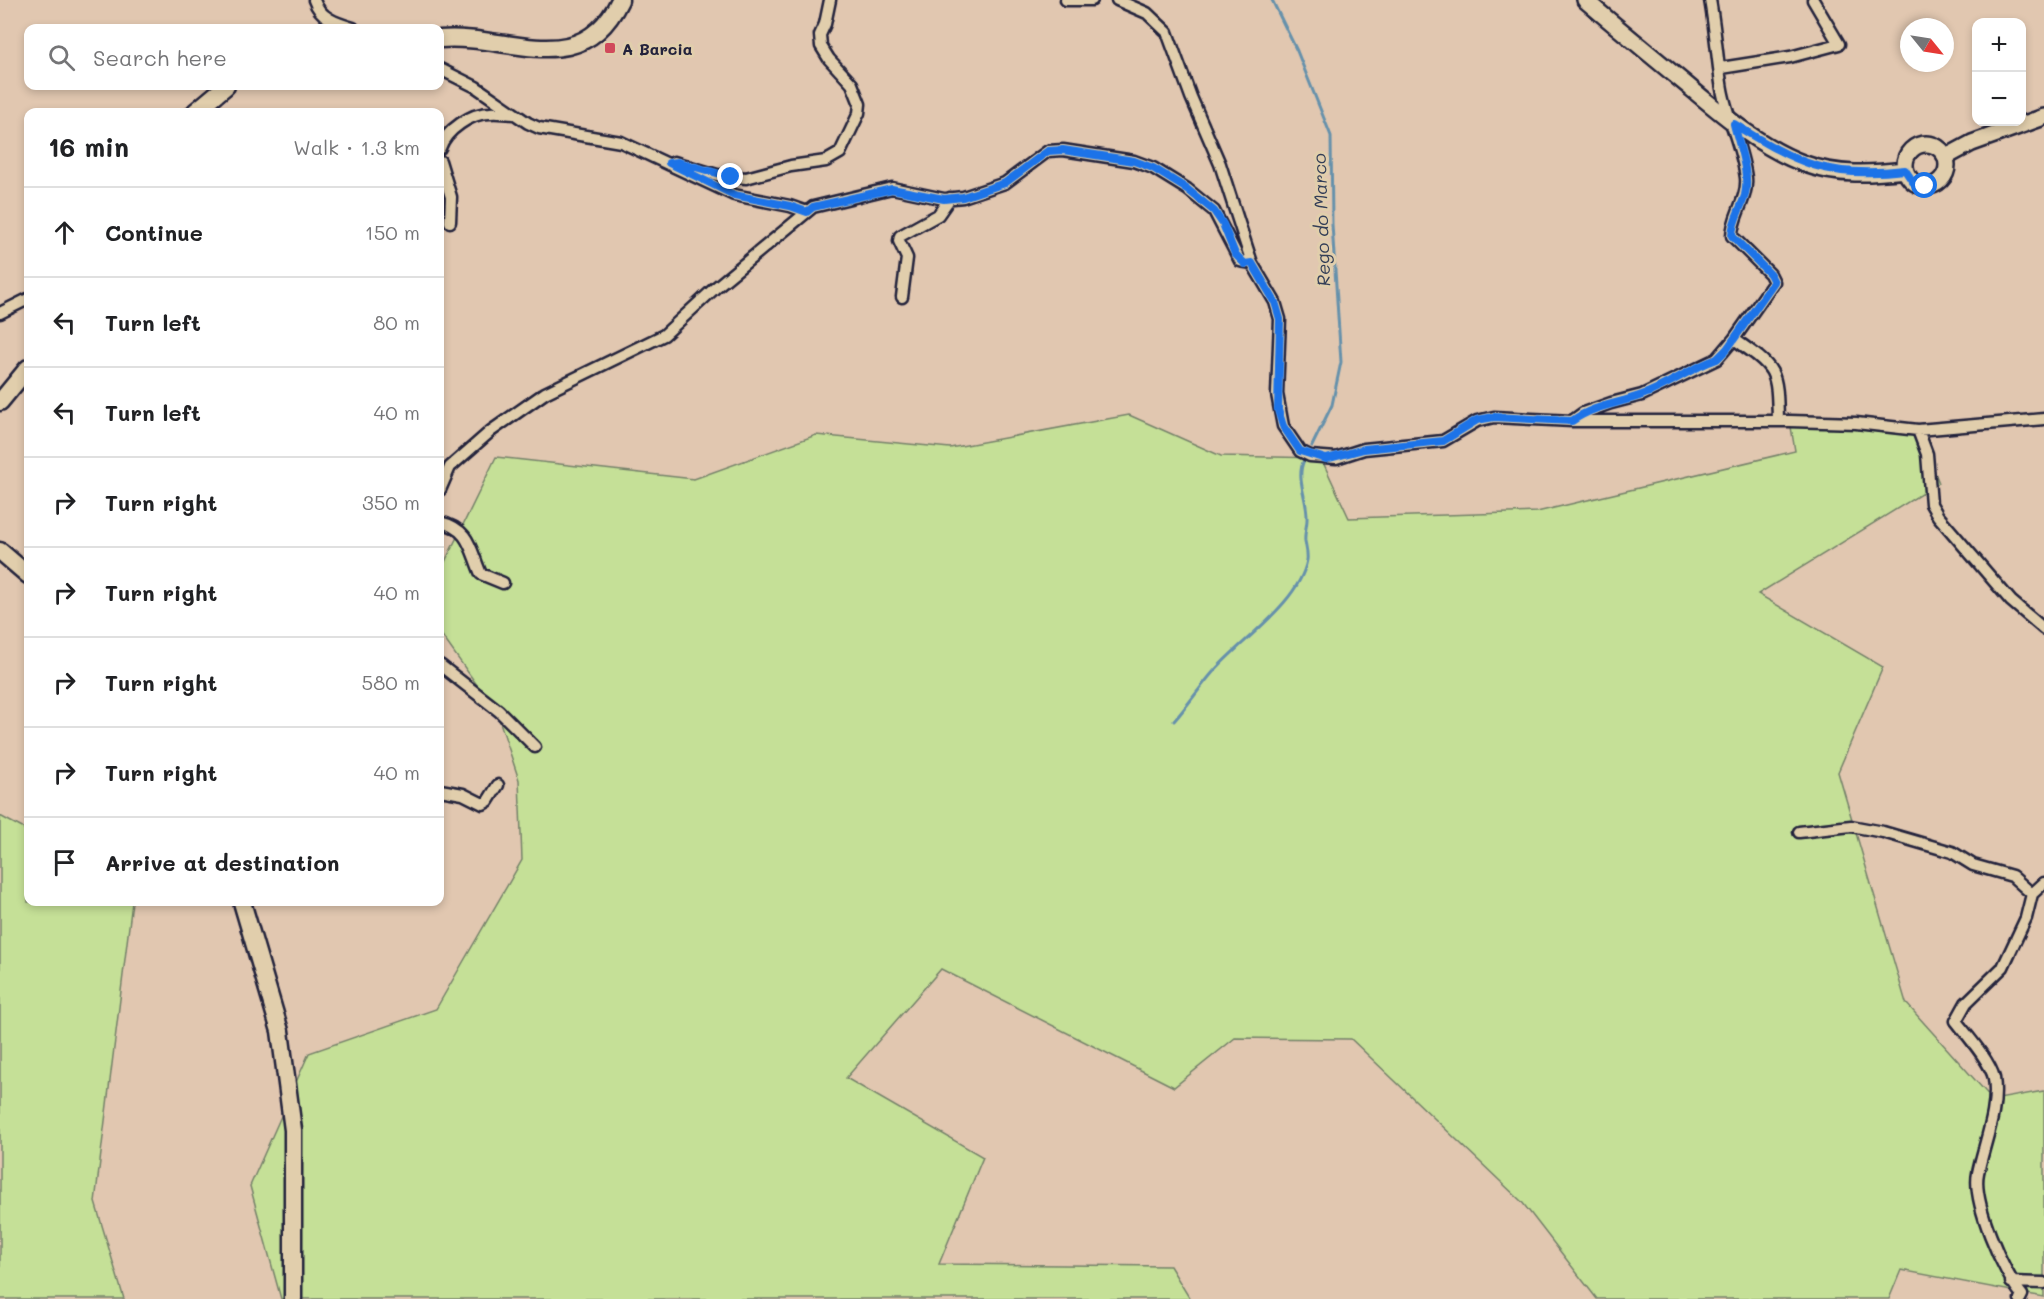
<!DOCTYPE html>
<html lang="en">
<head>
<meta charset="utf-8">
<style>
	:root { --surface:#fff; --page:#f2f2f2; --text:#202124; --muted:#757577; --line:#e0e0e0 }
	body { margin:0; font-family:Mali,sans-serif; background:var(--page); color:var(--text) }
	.controls { position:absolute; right:18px; top:18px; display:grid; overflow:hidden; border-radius:12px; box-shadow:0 3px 9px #0003 }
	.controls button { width:54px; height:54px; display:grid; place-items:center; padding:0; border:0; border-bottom:2px solid var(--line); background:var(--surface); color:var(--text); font:30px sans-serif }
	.compass { position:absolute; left:1900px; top:18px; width:54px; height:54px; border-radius:50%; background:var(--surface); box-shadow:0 3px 9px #0003; rotate:120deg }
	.stop { position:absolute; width:18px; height:18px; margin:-14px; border:4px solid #1a73e8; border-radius:50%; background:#fff }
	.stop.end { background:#1a73e8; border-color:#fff; box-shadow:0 2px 6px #0008 }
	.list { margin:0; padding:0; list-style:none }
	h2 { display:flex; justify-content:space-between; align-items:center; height:78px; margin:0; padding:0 24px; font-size:26px }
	h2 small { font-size:20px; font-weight:400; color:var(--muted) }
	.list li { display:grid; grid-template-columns:39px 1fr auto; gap:18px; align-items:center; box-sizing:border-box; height:90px; padding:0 24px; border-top:2px solid var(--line) }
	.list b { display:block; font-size:22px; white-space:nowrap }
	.list em { font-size:20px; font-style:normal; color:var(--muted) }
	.icon { flex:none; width:33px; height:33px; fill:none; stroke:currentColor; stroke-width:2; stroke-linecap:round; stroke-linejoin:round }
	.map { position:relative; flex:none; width:2044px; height:1299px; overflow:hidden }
	.search { position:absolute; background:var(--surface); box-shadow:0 3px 9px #0003; left:24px; top:24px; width:420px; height:66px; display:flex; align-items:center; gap:15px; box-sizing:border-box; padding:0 21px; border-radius:12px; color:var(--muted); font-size:22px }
	.panel { position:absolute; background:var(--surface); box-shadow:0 3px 9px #0003; left:24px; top:108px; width:420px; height:798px; border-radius:12px }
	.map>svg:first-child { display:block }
</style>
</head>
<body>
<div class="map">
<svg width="2044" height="1299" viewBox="0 0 2044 1299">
	<rect width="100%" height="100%" fill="#e1c7b0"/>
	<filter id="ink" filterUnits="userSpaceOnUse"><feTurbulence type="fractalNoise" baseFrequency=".0167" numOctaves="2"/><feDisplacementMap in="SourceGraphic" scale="12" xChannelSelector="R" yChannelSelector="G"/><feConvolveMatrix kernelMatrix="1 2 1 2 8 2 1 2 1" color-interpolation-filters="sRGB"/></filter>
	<g filter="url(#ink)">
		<path fill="#c5e097" stroke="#748169" stroke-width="1.5" d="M1129,415L1221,456L1321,458L1349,518L1537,512L1795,451L1790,421L1918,430L1939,483L1758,594L1883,667L1838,772L1906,1003L1993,1100L2044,1091V1297L1901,1270L1889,1299H1597L1522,1202L1351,1039L1235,1038L1174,1087L941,969L846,1078L983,1157L939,1264L1170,1266L1190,1299H281L250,1186L309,1053L436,1009L522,860L519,780L497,713L440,633V572L496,457L694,479L816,435L950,448Z
			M0,816L28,831V902H132L95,1202L124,1299H0Z"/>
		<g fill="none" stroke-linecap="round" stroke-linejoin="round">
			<path stroke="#6691ab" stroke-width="3" d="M1272,0L1297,51L1331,136L1332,224L1341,362L1332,405L1312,446
				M1174,721C1188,705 1200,687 1214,671C1242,639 1299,603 1307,560C1308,554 1306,547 1305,541C1304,534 1307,526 1307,519C1308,499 1295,479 1304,460"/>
			<defs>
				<path id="street" d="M314,0C320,18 336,23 353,28
					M1066,0H1092
					M1117,0L1147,13L1167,32L1191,97L1220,164L1252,263L1275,302L1280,319L1277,394L1283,426L1300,451L1310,456L1336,458L1364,449L1443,441L1477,421L1494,417L1572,421H1790L1856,423L1918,430L2044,419
					M1710,0C1715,28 1717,55 1721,83C1725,115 1742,145 1746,178C1748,199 1732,216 1732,236L1770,274L1774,282L1734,339C1777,369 1777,369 1778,421
					M1721,68L1790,57L1839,44L1813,0
					M440,69L476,87L528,123L539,128L621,142L734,195L790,206L807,212
					M440,148C446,130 471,113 490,113C498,112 506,114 514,114
					M440,161L451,197L450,222
					M674,162L717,175L746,178L791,166L826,161L840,153L859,113L860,104L852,84L829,59L821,46L820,35L825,24L830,0
					M902,297L907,258L899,241L900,236L938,215L950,198
					M0,313L28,299
					M1572,421L1583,413L1611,403L1642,395L1717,359L1734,339
					M1918,430L1927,454L1931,504L1938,516L2011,601L2044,629
					M440,490L450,467L491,431L545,393L664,335L715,288L813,207L892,188L944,199L963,197L1005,183L1048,151L1063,150L1134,161L1153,168L1187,189L1214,211L1240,261L1252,263
					M440,522C470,529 470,549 481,574L503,583
					M440,665L499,711L535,747
					M440,790L463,794L483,804L488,801L498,785
					M1799,832L1851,826L1883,832L1952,852L1973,865L2012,876L2032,894
					M2011,1282L2044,1283
					M2020,1299L2022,1295C2003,1273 1972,1201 1978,1173C1984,1143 1999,1110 1994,1078C1990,1061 1967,1035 1956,1021L1966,1003L2003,967L2026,918L2032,894L2044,883"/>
				<path id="secondary" d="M1585,0C1619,29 1653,57 1687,85C1723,115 1761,148 1805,164C1838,176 1871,174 1905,170
					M1905 165a21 21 0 1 1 42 0a21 21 0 1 1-42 0Z
					M1946,157L1972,143L2044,117"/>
				<path id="primary" d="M440,39C507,33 581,82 620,0
					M195,112L226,86
					M0,402L28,368
					M0,551L28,575
					M242,902L280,1031L293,1130V1299"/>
			</defs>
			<use href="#street" stroke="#22223b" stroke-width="15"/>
			<use href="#secondary" stroke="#22223b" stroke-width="20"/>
			<use href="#primary" stroke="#22223b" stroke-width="21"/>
			<use href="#street" stroke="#e1ceac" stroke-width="10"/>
			<use href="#secondary" stroke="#e1ceac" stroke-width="15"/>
			<use href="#primary" stroke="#e1ceac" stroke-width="16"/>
		</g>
	</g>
	<g fill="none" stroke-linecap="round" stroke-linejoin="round" filter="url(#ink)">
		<path stroke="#1a73e8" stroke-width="8" d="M731,177L678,162L669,163L734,195L790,206L807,212L813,207L892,189L944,199L963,197L1005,183L1048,151L1063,150L1134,161L1153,168L1187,189L1214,211L1223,224L1235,254L1245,264L1252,263L1275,302L1280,319L1278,410L1283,426L1300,451L1326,459L1364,449L1443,441L1477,420L1494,417L1572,421C1594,405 1618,404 1642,395C1668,386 1690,368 1717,359L1727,349L1774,282L1770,274L1732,236C1732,221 1741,209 1745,195C1750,173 1739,145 1734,124C1798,164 1828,179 1905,170L1913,182L1925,186"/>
	</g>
	<rect fill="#d1495b" stroke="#e1ceac" stroke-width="2" x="604" y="42" width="12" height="12" rx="3"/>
	<g text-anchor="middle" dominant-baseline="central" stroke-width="6" stroke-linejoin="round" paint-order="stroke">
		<g font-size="16" font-weight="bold" fill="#22223b" stroke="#e1ceac" text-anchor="start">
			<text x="622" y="48">A Barcia</text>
		</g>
		<g font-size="18" font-style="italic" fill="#333e57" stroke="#e1ceac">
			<text transform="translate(1321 220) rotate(-92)">Rego do Marco</text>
		</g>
	</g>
</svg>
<div class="controls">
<button>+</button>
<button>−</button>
</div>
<svg class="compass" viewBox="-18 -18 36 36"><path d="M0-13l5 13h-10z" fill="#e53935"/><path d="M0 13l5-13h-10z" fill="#757577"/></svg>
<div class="stop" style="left:1925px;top:186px"></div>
<div class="stop end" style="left:731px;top:177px"></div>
<div class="search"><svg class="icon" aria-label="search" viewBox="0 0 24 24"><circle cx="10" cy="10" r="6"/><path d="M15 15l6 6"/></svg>Search here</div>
<section class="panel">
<h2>16 min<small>Walk · 1.3 km</small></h2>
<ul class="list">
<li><svg class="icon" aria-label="ahead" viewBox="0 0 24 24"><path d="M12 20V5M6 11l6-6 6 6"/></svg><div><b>Continue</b></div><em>150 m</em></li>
<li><svg class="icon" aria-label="left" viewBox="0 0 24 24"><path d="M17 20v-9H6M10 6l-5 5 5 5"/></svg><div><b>Turn left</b></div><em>80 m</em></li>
<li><svg class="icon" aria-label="left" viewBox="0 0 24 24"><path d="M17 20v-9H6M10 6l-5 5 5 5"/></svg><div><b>Turn left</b></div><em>40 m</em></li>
<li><svg class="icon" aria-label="right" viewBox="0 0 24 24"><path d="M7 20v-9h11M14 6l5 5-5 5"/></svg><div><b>Turn right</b></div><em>350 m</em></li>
<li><svg class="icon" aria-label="right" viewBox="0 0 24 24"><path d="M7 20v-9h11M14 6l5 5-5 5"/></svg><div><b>Turn right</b></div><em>40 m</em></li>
<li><svg class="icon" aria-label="right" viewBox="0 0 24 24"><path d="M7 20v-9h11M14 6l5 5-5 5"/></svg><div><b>Turn right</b></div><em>580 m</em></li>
<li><svg class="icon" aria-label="right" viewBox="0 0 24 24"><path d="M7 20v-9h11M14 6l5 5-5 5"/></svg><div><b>Turn right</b></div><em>40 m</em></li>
<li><svg class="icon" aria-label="arrive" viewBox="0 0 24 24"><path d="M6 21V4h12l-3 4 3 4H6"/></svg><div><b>Arrive at destination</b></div></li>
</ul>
</section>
</div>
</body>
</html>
